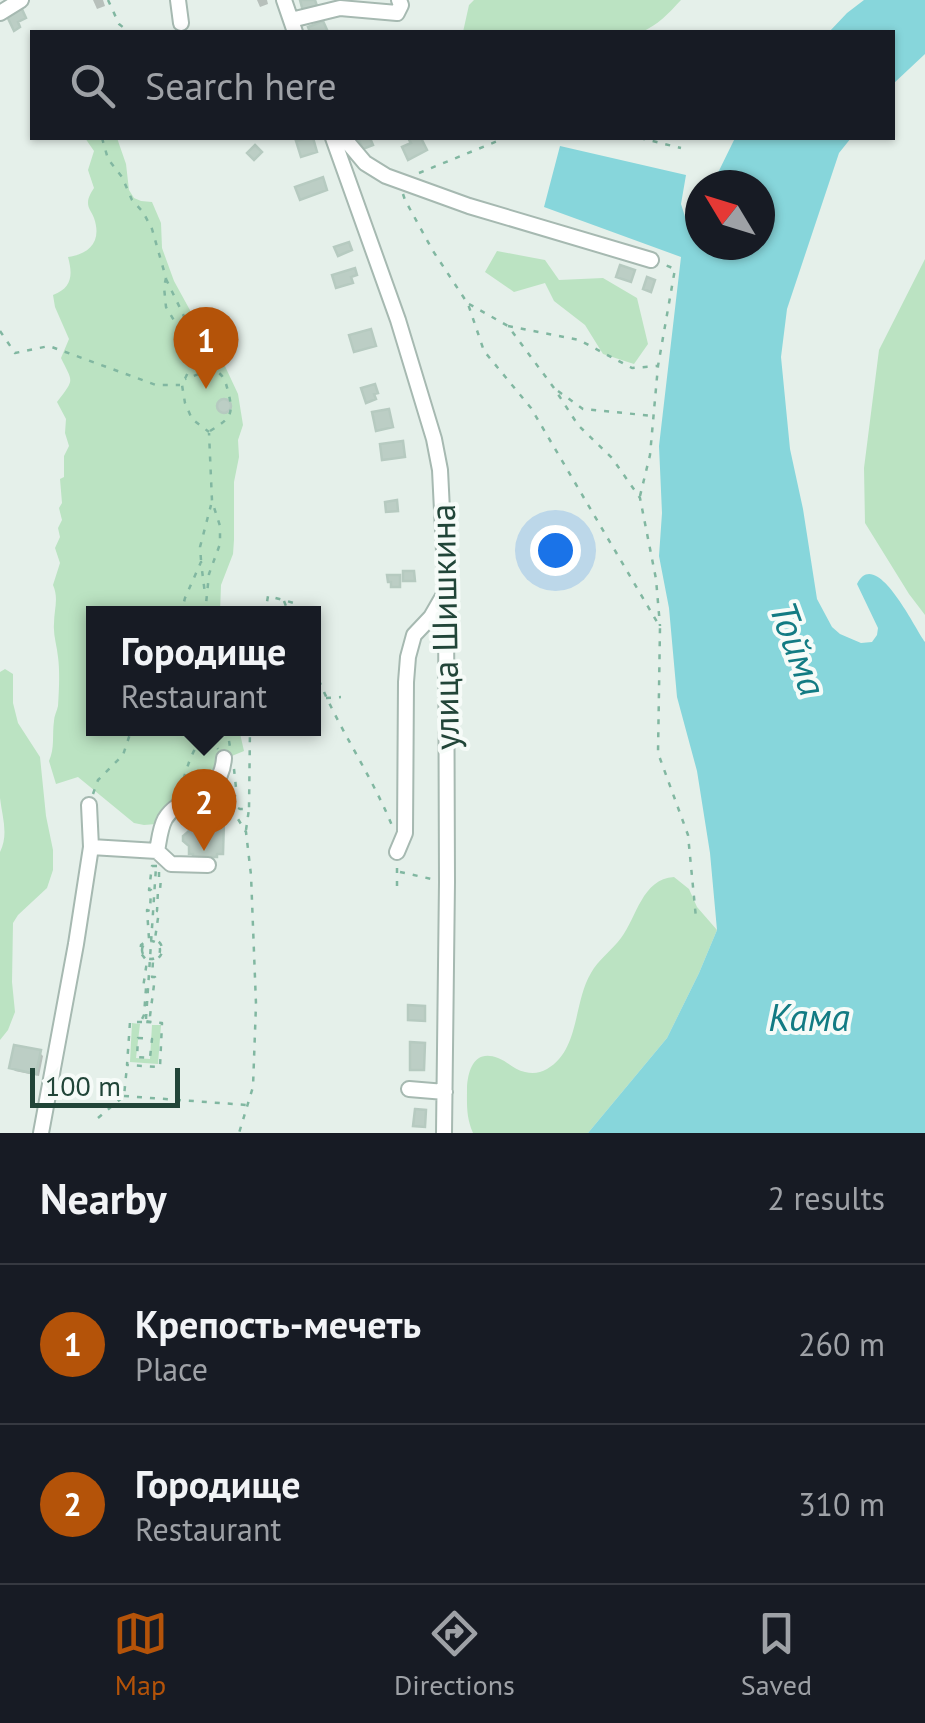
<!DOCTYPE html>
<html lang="en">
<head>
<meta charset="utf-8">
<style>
	:root { --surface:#171b24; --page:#20242c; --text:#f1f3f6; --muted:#9ea1a6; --line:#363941; --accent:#b45309 }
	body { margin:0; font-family:"PT Sans",sans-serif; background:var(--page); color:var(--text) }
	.compass { position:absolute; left:685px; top:170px; width:90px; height:90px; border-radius:50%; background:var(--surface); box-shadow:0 2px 8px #0004; rotate:308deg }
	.scale { position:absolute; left:30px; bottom:25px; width:150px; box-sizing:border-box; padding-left:10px; border:5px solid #214538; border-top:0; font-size:28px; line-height:35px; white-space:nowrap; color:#214538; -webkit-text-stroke:8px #f6fbf8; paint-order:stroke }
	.you { position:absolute; left:555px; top:550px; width:35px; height:35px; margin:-25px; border:8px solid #fff; border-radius:50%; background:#1a73e8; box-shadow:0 0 0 15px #1a73e833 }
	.badge { display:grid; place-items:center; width:65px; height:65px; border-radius:50%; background:var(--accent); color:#fff; font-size:32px; font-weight:700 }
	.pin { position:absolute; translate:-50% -82px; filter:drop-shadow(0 2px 5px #0008) }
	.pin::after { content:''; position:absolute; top:52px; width:35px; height:30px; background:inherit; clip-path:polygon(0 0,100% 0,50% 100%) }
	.popup { position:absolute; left:86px; top:606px; width:235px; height:130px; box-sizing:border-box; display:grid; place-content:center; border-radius:0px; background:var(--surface); filter:drop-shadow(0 2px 8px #0005); font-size:32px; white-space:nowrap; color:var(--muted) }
	.popup b { font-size:38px; color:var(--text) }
	.popup::after { content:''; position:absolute; left:50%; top:100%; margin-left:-20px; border:20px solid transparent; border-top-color:var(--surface) }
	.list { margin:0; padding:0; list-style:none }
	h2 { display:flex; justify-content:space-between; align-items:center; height:130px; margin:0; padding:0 40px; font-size:42px }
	h2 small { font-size:32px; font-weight:400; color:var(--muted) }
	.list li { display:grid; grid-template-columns:65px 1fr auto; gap:30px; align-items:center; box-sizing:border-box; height:160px; padding:0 40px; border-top:2px solid var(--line) }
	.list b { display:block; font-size:38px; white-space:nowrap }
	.list p { margin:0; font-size:32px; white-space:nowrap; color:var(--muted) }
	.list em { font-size:32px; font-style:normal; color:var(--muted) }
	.icon { flex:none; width:55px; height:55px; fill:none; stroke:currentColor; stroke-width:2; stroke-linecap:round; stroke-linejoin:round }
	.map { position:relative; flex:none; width:925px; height:1133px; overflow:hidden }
	.search { position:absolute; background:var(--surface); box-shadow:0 2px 8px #0004; left:30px; right:30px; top:30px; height:110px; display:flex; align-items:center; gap:25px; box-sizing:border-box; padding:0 35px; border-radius:0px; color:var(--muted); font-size:38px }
	.sheet { height:450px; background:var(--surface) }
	nav { display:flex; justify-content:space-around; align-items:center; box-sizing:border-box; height:140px; border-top:2px solid var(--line); background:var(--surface); font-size:28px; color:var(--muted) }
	nav a { display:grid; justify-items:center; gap:5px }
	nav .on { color:var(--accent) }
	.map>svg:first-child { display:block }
</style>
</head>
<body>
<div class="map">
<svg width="925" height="1133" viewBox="0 0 925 1133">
	<rect width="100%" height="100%" fill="#e5f0ea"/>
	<path fill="#bbe3c2" d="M474,0H681C669,13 657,26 641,32H463L469,5Z
		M85,138H117L126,164L129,190L134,198L141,201L152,202L161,223L162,248L174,281L214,354L224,364L238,394L243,425L238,440L239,457L234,482V540L233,554L221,585L220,613L94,614V728L239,729L244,751L227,758L224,775L156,824L144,825L134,823L78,777L56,784L49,761C55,748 52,735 54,721C54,716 57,711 58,706C59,690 60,672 58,657C57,646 53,635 54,624C54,609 59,599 53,585L60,563L55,548L60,537L58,528L62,520L59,508L62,503L60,479L64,477V456L69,446L65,433L66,419L57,402C75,378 73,383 61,358L69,339L55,307L53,295C72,288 73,275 68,257C90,254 102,241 94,218C92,212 88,209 88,203C88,197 91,193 94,188L88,170L94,151Z
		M497,251L545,260L559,280L603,278L637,298L648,344L634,364L603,354L585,325L554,301L545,283L514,292L485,272Z
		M925,259V615L909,594L865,523L864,468L879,350Z
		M5,669L13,674V703L18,723L40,757L46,816L53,850V870L47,888L18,915L13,923L12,982L15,1012L8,1030L0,1040V852C9,834 2,816 0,798C0,759 0,712 0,672Z
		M674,877L689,889L697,907L717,930L699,973L667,1038L588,1133H473C466,1117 467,1105 467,1088C468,1069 475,1049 498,1058C508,1062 515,1070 525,1072C533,1074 540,1073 547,1069C580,1050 573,1003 591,973C598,960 612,950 621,938C637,917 642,879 674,877Z
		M132,1023L140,1024L136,1058L150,1059L152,1025H161L158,1064L130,1062Z"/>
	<path fill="#87d6db" d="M864,0H925V54L893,84L892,32H829L847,13Z
		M735,138H851L839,153L787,309L781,357L790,449L803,509L817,599L832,627L840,634L861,643L872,642L877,635L878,628L857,584C876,546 915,629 925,642V1133H588L667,1038L699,973L717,930L710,853L697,771L677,697L669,608L659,556L662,513L659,446L681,257L544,207L560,146L686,175L681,204L687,223L700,224V245H760V185H712Z"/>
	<path fill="#0003" d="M93,0H103L105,6L97,9Z
		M257,0H267L268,4L260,7Z
		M219.5 408a5.5 5.5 0 1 1 11 0a5.5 5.5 0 1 1-11 0Z
		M40,1053L43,1056L39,1076L15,1071L12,1067Z"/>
	<path fill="#bccec5" stroke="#b6cac0" stroke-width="2.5" d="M300,0H315L317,6L303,11Z
		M21,7L26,18L18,22L20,27L14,31L6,14Z
		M323,21L328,32H310L308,27Z
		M308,138H313L317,152L301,157L296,141Z
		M358,138H370L373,145L363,149Z
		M408,138H421L427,150L408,160L402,147L411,143Z
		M255,145L262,152L254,160L247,153Z
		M323,177L327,190L300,200L295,187Z
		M349,242L352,250L338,256L334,247Z
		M620,265L635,270L631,282L616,277Z
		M355,268L357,275L351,277L353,283L336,288L332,275Z
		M647,277L655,280L651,292L643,289Z
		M371,329L376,346L354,352L349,335Z
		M375,384L378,393L374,394L376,399L366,403L361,388Z
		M217 406a7 7 0 1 1 14 0a7 7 0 1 1-14 0Z
		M389,409L393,427L376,431L372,412Z
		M403,441L405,457L382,460L380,444Z
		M397,500L398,511L386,512L385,502Z
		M403,571H414L415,581H403Z
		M387,575H400V587H391V582H388Z
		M195,820L224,821L223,854H217V857H193V854H189V846L183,841V836L189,831V821Z
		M408,1005L425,1006V1021L408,1020Z
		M410,1042L425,1043L424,1070H410Z
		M14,1045L41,1050L36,1074L9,1068Z
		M415,1109L426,1110L425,1127L413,1126Z"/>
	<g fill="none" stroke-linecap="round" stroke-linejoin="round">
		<defs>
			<path id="minor" d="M178,0L181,23
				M284,0L295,32
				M0,13L21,0
				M291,20L340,8L397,13L401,5L399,0
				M333,138L398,320L434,439L440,470L446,591L447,882L444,1133
				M344,138L365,163L386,176L469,206L651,260
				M89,805L91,847L157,851C159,841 160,828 165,819C181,792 221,801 224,758
				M157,851L171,864L208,865
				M397,852L405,833L406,682L408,657L414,635L431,617L446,591
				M409,1089L445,1092
				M41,1133L76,944L91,847"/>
		</defs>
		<use href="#minor" stroke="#a6b9b1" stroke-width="18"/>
		<path stroke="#81b7a1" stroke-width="2.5" stroke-dasharray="5 8" stroke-linecap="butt" d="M108,0L119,24L129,32
			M102,138L108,159L122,177L132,200L143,212L152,229L166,278L164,287L166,307L191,349L190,368L182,385L185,403L192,419L209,432
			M640,138L681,148
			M419,173L505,138
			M403,194L405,200L433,251L468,304L484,351L531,408L660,627L658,753L688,835L696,918
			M166,279L194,337L213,369L185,379
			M469,304L508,326L554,388L578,425L612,458L640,498L656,579L660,626
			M508,326L579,340L632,368L657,366
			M0,331L15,353L49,346L156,385H180
			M558,391L583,409L654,416
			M210,431C231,418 234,415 228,391C225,380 224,376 215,370
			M640,496L650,455L658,366L675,269L660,263
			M201,560L200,547L211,505
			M284,601L289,614
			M181,614L185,598L201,562L205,594
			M205,614L209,574L220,544V526L212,501L209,433
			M265,614L268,596L294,603L305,614
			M314,615H317
			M314,668C335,724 371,773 393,828
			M326,698L341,697
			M201,728L218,749
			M227,728L230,747
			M217,741L221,728
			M234,769L236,788L233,811L246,832L251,875L256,1004L253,1087L239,1133
			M179,791C187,772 188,757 201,740L198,728
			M93,794L98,780L123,755L132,728
			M215,796L240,809H249L250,728
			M246,830L249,809
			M152,866H159V878H161L160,890H158L157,911H159L155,939C166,945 164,957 153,961L152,977H155L150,1016L153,1022L141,1021L144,1015L146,988H143L147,961L140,952L141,945L149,939L147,910L150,911L151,890H149Z
			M400,872L436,880
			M397,886V863
			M142 950a9 9 0 1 1 18 0a9 9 0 1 1-18 0Z
			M146,1019L156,867
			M142,1022H130L127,1065L160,1067L162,1023L146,1022V1027
			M138,1038L152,1039L150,1058L137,1057Z
			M124,1096L247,1105
			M98,1118L124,1096L127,1066"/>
		<use href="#minor" stroke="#fff" stroke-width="14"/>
	</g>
	<g text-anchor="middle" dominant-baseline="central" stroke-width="8" stroke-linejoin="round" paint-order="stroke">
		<g font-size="35" fill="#214538" stroke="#f6fbf8">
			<text transform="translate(444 627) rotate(-91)">улица Шишкина</text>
		</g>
		<g font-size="38" font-style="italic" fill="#127b83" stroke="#f6fbf8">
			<text transform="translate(799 648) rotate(70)">Тойма</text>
			<text x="809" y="1016">Кама</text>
		</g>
	</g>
</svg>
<svg class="compass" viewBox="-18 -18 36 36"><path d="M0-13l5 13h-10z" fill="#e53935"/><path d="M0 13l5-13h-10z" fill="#9ea1a6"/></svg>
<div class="scale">100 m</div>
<div class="you"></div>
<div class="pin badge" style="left:206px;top:389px">1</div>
<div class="pin badge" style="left:204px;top:851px">2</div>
<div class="popup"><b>Городище</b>Restaurant</div>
<div class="search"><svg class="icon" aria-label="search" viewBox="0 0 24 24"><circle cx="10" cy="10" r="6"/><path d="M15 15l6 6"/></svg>Search here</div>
</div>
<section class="sheet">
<h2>Nearby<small>2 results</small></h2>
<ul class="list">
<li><span class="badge">1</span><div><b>Крепость-мечеть</b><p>Place</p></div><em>260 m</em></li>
<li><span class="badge">2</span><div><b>Городище</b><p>Restaurant</p></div><em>310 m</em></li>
</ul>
</section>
<nav>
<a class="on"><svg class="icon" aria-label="map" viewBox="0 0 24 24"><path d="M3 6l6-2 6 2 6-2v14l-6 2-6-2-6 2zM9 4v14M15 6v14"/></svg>Map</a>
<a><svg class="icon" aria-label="directions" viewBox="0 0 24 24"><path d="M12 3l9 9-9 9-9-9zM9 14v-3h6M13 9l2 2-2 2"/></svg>Directions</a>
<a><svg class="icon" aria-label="saved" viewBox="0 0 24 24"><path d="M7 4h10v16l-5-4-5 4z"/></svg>Saved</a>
</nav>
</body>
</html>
